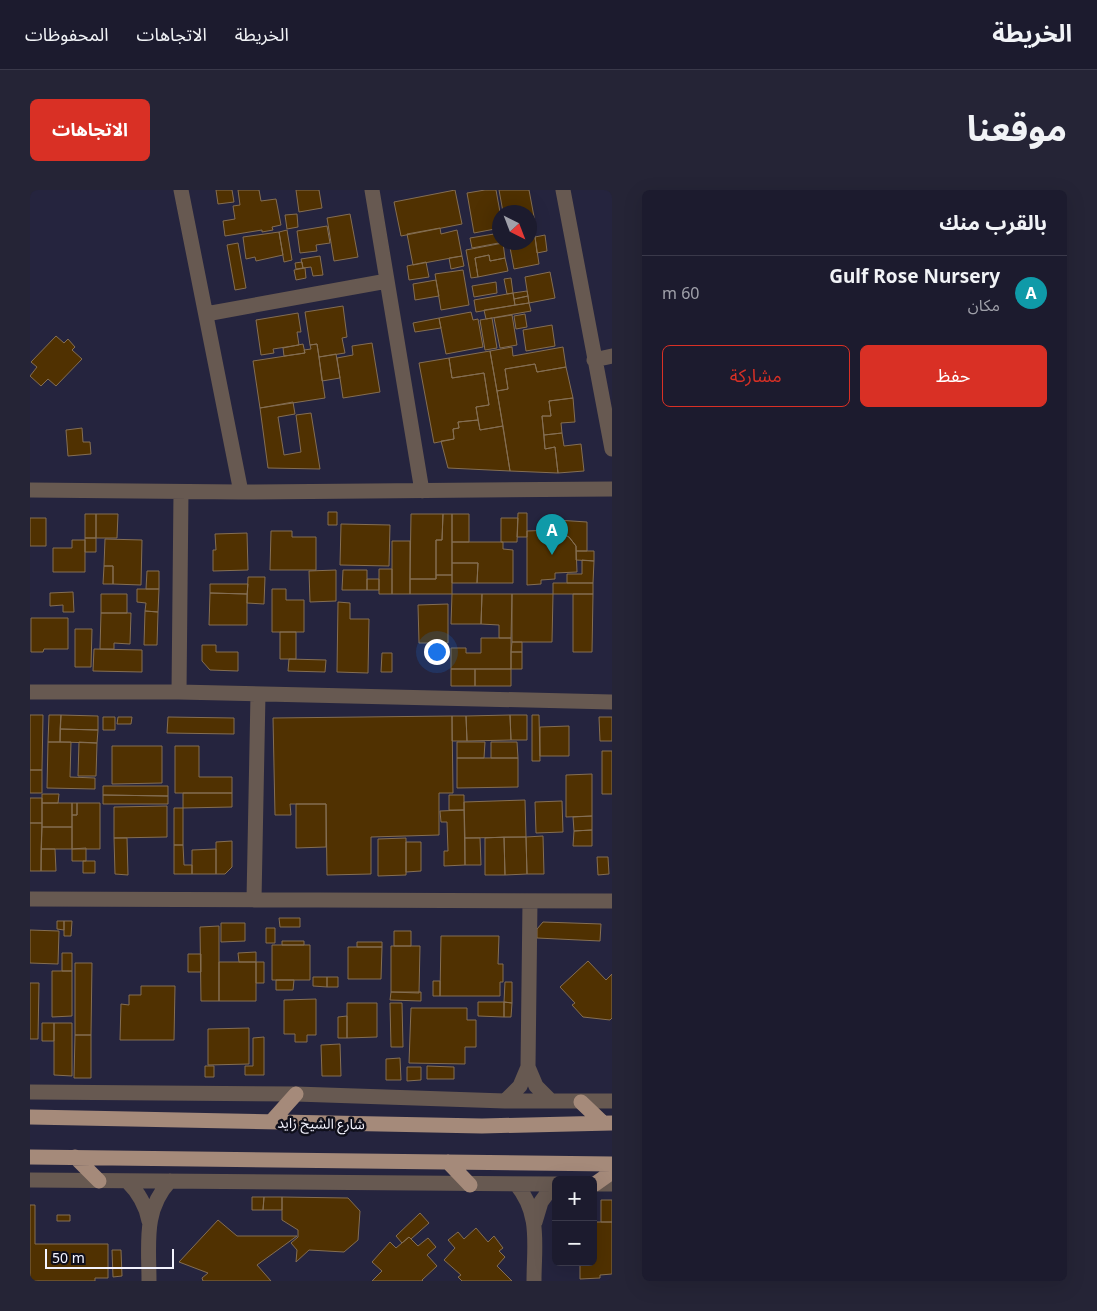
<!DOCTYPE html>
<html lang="ar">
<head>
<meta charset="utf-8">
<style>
	:root { --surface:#1c1b2e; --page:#252436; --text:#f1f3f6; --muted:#a0a1aa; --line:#3a394a; --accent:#d93025 }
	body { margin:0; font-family:"Noto Sans","Noto Sans Arabic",sans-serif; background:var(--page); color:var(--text); direction:rtl }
	.controls { position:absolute; right:15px; bottom:15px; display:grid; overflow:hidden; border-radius:8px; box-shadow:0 5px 20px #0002 }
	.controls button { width:45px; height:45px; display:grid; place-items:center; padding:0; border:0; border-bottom:1px solid var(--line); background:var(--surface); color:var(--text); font:25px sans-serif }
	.compass { position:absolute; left:462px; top:15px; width:45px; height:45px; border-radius:50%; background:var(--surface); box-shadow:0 5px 20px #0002; rotate:138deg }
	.scale { position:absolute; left:15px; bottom:12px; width:129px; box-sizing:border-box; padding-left:5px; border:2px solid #f3f3fe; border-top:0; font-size:14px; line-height:18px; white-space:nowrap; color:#f3f3fe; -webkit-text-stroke:4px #0f0f1b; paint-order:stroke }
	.you { position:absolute; left:406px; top:461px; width:18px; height:18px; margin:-12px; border:4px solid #fff; border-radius:50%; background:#1a73e8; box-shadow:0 0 0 8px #1a73e833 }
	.badge { display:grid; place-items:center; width:32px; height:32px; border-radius:50%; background:var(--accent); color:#fff; font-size:16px; font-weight:700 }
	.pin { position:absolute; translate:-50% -41px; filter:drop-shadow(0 1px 2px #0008) }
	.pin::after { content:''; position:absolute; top:26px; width:18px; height:15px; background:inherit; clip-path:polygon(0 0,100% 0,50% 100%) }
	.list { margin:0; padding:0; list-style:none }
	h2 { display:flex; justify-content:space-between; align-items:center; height:65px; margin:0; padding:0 20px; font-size:21px }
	h2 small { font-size:16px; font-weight:400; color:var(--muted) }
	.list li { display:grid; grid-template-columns:32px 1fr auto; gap:15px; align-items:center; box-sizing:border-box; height:75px; padding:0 20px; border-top:1px solid var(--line) }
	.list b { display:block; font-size:19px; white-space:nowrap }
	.list p { margin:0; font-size:16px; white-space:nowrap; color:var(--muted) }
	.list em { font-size:16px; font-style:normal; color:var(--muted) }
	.actions { display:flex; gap:10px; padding:15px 20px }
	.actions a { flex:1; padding:11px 0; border:1px solid var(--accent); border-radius:8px; text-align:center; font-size:18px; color:var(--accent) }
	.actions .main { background:var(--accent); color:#fff }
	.map { position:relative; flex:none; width:582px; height:1091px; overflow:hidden; direction:ltr; border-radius:8px }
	header { display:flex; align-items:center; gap:30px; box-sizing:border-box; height:70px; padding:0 25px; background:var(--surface); border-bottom:1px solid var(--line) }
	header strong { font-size:24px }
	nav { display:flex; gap:28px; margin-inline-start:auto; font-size:18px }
	.intro { display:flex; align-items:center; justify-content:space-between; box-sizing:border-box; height:120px; padding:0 30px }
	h1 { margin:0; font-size:35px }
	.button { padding:12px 22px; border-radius:8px; background:var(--accent); color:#fff; font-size:18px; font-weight:700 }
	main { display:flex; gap:30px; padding:0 30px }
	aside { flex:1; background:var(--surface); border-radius:8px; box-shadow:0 5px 20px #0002 }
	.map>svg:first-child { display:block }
</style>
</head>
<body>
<header>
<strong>الخريطة</strong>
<nav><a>الخريطة</a><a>الاتجاهات</a><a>المحفوظات</a></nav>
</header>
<div class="intro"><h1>موقعنا</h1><a class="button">الاتجاهات</a></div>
<main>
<aside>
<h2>بالقرب منك<small></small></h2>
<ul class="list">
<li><span class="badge" style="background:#0f9aa8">A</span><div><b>Gulf Rose Nursery</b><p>مكان</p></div><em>60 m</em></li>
</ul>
<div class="actions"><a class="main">حفظ</a><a>مشاركة</a></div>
</aside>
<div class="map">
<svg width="582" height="1091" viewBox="0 0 582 1091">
	<rect width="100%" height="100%" fill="#25243e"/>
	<path fill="#503101" stroke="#846e53" d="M186,0H202L204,12L188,14Z
		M208,0H229L231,11L246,9L251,35L242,37L243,40L232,42V40L195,46L193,31L205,29L203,16L210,15Z
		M266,0H289L292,18L269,22Z
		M425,0L432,34L371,46L364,12Z
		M455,0H466L470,22V38L444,43L437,3Z
		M469,0H499L505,32L500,33V22H473Z
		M267,24L268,37L257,39L255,25Z
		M320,24L328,67L304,71L297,28Z
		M297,36L300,53L286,55L287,61L270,63L267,41Z
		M500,37H503L505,47L500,48Z
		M410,38L411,44L427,40L432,66L383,75L377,44Z
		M257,40L262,70L254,72L249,42Z
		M249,42L253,65L226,71L225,67L216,69L213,47Z
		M470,43V52H474L442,58L440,48Z
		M515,45L517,61L507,63L505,47Z
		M505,47L509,74L484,79L479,52H500V48Z
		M208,53L216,98L205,100L197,55Z
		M473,53L475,68L460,71L459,65L445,68L448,87L441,88L436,60Z
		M459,65L460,71L475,68L478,81L448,87L445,68Z
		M290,66L293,85L283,86L281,77L273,78L271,69Z
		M432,66L434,76L421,79L419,68Z
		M272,72L273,78L266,79L265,73Z
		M396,72L399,87L379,90L377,76Z
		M275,78L276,88L266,90L264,80Z
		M433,80L439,115L411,120L405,84Z
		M520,82L525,108L499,113L495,87Z
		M481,88L483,103L477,104L474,89Z
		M406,90L409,106L385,110L383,94Z
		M466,92L467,103L444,107L442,96Z
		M497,101L498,106L484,109L483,103Z
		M483,103L485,115L446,122L444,110Z
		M498,106L499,113L485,115L484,109Z
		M499,113L501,121L456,129L454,120Z
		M313,116L317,147L312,148L315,163L289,167L287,154L280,155L275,122Z
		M441,122L443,130L448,129L453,157L416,164L409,128Z
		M268,123L271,142H267L269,155L243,159L244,163L231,165L226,130Z
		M495,124L497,137L486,139L484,126Z
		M482,125L487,155L470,158L464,128Z
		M409,128L411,138L385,142L383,133Z
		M462,128L467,158L455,160L450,130Z
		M522,135L525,156L496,161L493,140Z
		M26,146L34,153L38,149L45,157L42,160L52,169L26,196L18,189L11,196L0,186L7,177L1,172Z
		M342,153L350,202L313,208L307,168L323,165L322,156Z
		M273,154L275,163L254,166L253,158Z
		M287,154L295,208L230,218L223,171L275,163L274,160L281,159L280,155Z
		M482,157L483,166L533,157L536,177L507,182L505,174L475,179L478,199L467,201L460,161Z
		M460,161L473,236L450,240L446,217L459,215L454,183L422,188L419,168Z
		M306,164L310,188L292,191L289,167Z
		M419,168L422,188L454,183L459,215L446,217L448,230L428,232L429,238L423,239L424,249L404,253L389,173Z
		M505,174L507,182L536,177L543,208L519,211L521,226H512L515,259L525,257L528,283L480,281L467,201L478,199L475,179Z
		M543,208L545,232L531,233L532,243L514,245L512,226H521L519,211Z
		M263,212L265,224L248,227L254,265L271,262L266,225L281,223L290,279L238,278L230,218Z
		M448,230L450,240L473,236L480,281L418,278L411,251L424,249L423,239L429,238L428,232Z
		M52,238L53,252H60L61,264L38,266L36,240Z
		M532,243L534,256L551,254L554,281L528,283L525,257L515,259L514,245Z
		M298,322H307V335H298Z
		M488,323H497V347H487Z
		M55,324H66V348H55Z
		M66,324H88L87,348H66Z
		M381,324H413L412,350H406V389H380Z
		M413,324H422V385H406V350H412Z
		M422,324H439V352H422Z
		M0,328H16V356H0Z
		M471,328H488L487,352H471Z
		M512,329L557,332V361H546V356L539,347L524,340H512Z
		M311,334L360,335L359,376L310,375Z
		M524,340L539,347L546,356L547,382L525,383V389L511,390V394L497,395V341Z
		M241,341H262V347H286V380H240Z
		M217,343L218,380L183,381V360H186L185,344Z
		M55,348H66V362H55Z
		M75,349L112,350L111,395L83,394V376H74Z
		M42,350H55V382H23V358H42Z
		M362,351H380V404H362Z
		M422,352H473V359L483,360V393H447L448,373H422Z
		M546,361H564V371L546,370Z
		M552,370L564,371L563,393H537V384H552Z
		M422,373H448L447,393H422Z
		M74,376H83V394H73Z
		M349,379H362V404H349Z
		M306,380V411L280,412L279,381Z
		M313,380H337V400H312Z
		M117,381H129V399H116Z
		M406,385H422V404H380V389H406Z
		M218,387H235L234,414L217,413Z
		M337,389H349V400H337Z
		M523,393H563V404H523Z
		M180,394H218L217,404L180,403Z
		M107,399H129L128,422L115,421L116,413L107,412Z
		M242,399H256V410H274V442H242Z
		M43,402L44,422H33V415L20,416V403Z
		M180,403L217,404V435H179Z
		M71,404H97V423H71Z
		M422,404H452L451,434H421Z
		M452,404H482L481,448H469V435L451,434Z
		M482,404H523L522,452H482Z
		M543,404H563L562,462H543Z
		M308,412L320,413V429H339L338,483L307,482Z
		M418,414V453H389L388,415Z
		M115,421L128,422L127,455H114Z
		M71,423H101L100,454L84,453V459H70Z
		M1,428H38V459H14L13,462H1Z
		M45,439H62L61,477H45Z
		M250,442H266V469H250Z
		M451,448H481V479H421V458H436V463H451Z
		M482,452H492V462H481Z
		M172,455H186V462H208V481L180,480L172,471Z
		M64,459L112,460V482L63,481Z
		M481,462H492V479H481Z
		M352,463H362V482H351Z
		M259,469L296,470L295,482L258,481Z
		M421,479H445V496H421Z
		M445,479H481V496H445Z
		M0,525H13L12,580H0Z
		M19,525H31L30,552H18Z
		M31,525L68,526V540L30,539Z
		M480,525H497V550H481Z
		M480,525L481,550L437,551L436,526Z
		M502,525H509L510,571H502Z
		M422,526L423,603H409V645L341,647V684L297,685L296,614H260L261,625H245L243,528Z
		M422,526H436L437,551H422Z
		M73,527H85V540H73Z
		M88,527H102L101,534H87Z
		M138,527L204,528V544L137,543Z
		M569,527H582V551H570Z
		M539,536V566H510V537Z
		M30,539L68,540L67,553L30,552Z
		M18,552H41L40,587L65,588V599L17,598Z
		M49,552L67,553L66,586H48Z
		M427,552H455L454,568H427Z
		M461,552H487L488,568H461Z
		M82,556H132V593L82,594Z
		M145,556H169V587H202V603H145Z
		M572,561H582V604H572Z
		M427,568H488V597L427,598Z
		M0,580H12V603H0Z
		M562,584V626L536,627V585Z
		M73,596H138V606L73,605Z
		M153,603H202V617L153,618Z
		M12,604H29L28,613H12Z
		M73,605L138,606V614H73Z
		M419,605H434V620H419Z
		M0,608H12V633H0Z
		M495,610L496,647L435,648L434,612Z
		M532,611L533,642L506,643L505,612Z
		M12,613H42V637H12Z
		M42,613H47V625H42Z
		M47,613H70V659H42V625H47Z
		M266,614H296V657L266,658Z
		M137,616V647L84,648V617Z
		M144,618H153V655H144Z
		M434,620L435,675L414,676V661H418L417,632H411L410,621Z
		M562,626V640L544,641L543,627Z
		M0,633H12L11,681H0Z
		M12,637H42V659H11Z
		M562,640V656H543L544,641Z
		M513,646L514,684H497L496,647Z
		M474,647H496L497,684L475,685Z
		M474,647L475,685H455V648Z
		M84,648H97L98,685L85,684Z
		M376,648V685L348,686V649Z
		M435,648H450L451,675H435Z
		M202,651V677L195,684H186V652Z
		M376,652H391V681L376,682Z
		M144,655H153L154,675H162V684H144Z
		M56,658V671H42V659Z
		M11,659H25L26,681H11Z
		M186,659V684H162V660Z
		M567,667H578L579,684L568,685Z
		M53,671H65V683H53Z
		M249,728H270V737H250Z
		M27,731H34V740L27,739Z
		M34,731H42L41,746H34Z
		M513,732L571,734L570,751L507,748V739Z
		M191,733H215V751L191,752Z
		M189,736V811H171L170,737Z
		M236,738H245V753H236Z
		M0,740L29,741L28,774L0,773Z
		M364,741H381V756H364Z
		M411,746H469L468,774H473V792H470V806H410Z
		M252,751H274V755H252Z
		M327,752H352V757H327Z
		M242,755H280V790H242Z
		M361,756H390L389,803L361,802Z
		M318,757H352L351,789H318Z
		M226,762V772H209L208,763Z
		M32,763H42V781H32Z
		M158,764H171V782H158Z
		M558,771L576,790L582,784V828L580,830L553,827L542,815L545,813L530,797Z
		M189,772H226V811H189Z
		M226,772H234V793H226Z
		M45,773H62L61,845H45Z
		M22,781H42V826L22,827Z
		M283,787H297V797L283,796Z
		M297,787H308V797H297Z
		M246,790H264L263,800H246Z
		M403,791H410V806H403Z
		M475,792H482V813L474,812Z
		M0,793H9L8,849H0Z
		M111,796H145L144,850H90L91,814L99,815V805H111Z
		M361,802H391V811L360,810Z
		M286,809V845H277V852H265V844H254V810Z
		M448,812H474V827L448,826Z
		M474,812L482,813L481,827H474Z
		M317,813H347V847L317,848Z
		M360,813H372L373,857H361Z
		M381,818H437V830H446V857H435V874L379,873Z
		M317,826V848H308V827Z
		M12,833H24V851H12Z
		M24,833H42V886L24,885Z
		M219,838V874L178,875V839Z
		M45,845H61V888H44Z
		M234,847V885H215V876H223V848Z
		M310,854L311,886H292L291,855Z
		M370,868L371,890H356V869Z
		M175,876H184V887H175Z
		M397,876L424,877V889H397Z
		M377,877H391V890L377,891Z
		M222,1007H234L233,1020H222Z
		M234,1007H252V1020H233Z
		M252,1007L318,1008L330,1021L328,1050L314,1062L279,1060L266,1072L267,1060L261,1053L268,1047V1040L252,1030Z
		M571,1010H582V1032H571Z
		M0,1015H5V1054H78V1088H65V1091H0Z
		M390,1023L399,1033L381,1049L379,1047L372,1053L366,1046Z
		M27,1025H40V1031H27Z
		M188,1030L207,1046H267L227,1075L241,1091H173L172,1088L178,1083L149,1072Z
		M563,1032H582V1084L570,1085V1088L550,1089V1072H563Z
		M446,1038L458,1052L464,1046L473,1058L469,1061L475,1067L467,1076L482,1091H432L428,1087L431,1085L414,1070L425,1058L418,1050L428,1042L434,1049Z
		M379,1047L388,1056L398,1048L406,1057L397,1065L407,1076L392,1090L393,1091H342L352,1081L342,1072L360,1052L366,1058Z
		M82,1060H91L92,1086L83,1087Z"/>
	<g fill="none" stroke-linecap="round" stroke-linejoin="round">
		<path stroke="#675951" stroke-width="15" d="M151,0L211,302
			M342,0L392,301
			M533,0L582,259
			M176,124L357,91
			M564,170L582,166
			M0,300L211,302L582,299
			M0,502H149L582,512
			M149,502L151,302
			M0,709L582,711
			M224,710L228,504
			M498,877L506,896L521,911
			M0,902L266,904L475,911H582
			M475,911L490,896L498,877L500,711
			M0,990L526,994
			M97,991C109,1003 116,1015 119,1031
			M486,994C511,1024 504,1055 504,1091
			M563,994H582
			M505,1032L511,1012L524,994
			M119,1091C119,1054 113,1020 140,991"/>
		<path stroke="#a58a7a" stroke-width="15" d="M551,912L573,933
			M0,927L452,936L582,933
			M241,932L266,904
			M0,967L582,974
			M45,967L69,991
			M418,972L440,995
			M565,994L582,982"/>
	</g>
	<g text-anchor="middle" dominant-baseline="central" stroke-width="5" stroke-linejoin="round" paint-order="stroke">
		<g font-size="14" fill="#f3f3fe" stroke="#0f0f1b">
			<text transform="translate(291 933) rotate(1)">شارع الشيخ زايد</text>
		</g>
	</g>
</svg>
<div class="controls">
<button>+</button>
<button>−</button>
</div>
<svg class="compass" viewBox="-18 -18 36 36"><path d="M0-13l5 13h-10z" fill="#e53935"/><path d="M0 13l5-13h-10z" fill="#a0a1aa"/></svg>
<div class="scale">50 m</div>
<div class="you"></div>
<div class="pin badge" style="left:522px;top:365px;background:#0f9aa8">A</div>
</div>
</main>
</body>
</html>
